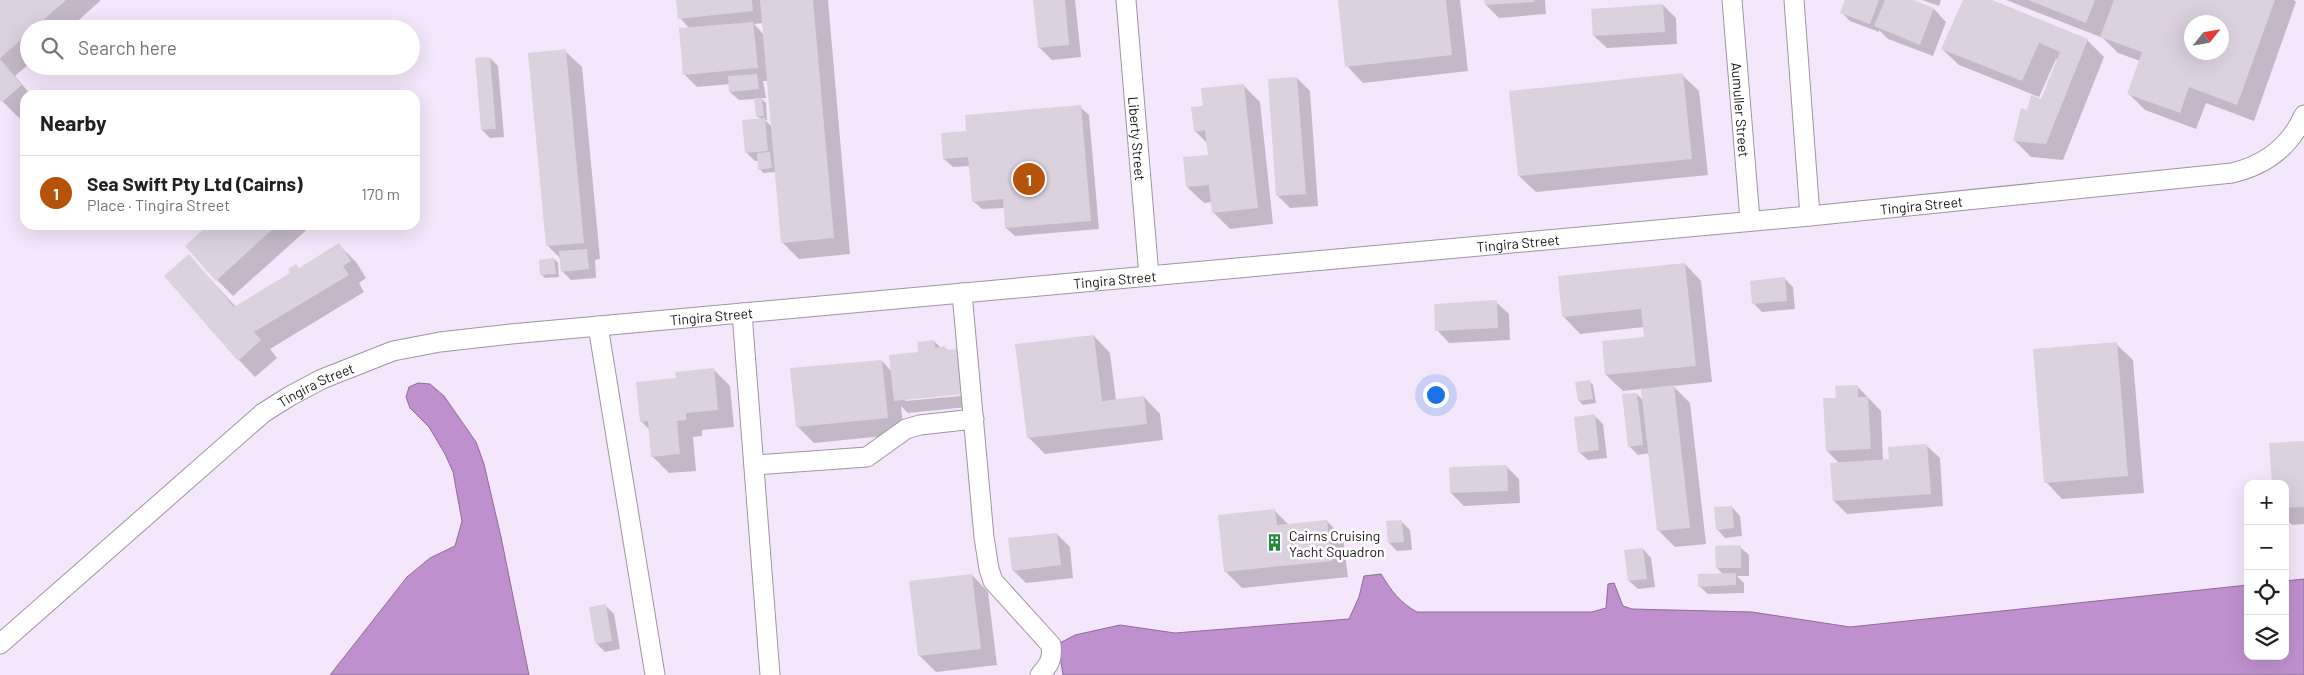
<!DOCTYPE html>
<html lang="en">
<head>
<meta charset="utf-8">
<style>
	:root { --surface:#fff; --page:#f6f6f6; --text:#202124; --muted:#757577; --line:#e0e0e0; --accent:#b45309 }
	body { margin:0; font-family:Barlow,sans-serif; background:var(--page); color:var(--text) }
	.controls { position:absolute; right:15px; bottom:15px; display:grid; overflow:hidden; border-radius:10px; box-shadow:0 5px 20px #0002 }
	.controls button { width:45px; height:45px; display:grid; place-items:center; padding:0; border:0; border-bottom:1px solid var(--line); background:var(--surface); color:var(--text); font:25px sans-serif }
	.compass { position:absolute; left:2184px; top:15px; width:45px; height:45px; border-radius:50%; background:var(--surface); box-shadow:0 5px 20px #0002; rotate:59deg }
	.you { position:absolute; left:1435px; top:394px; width:18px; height:18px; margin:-12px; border:4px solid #fff; border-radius:50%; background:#1a73e8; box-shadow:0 0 0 8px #1a73e833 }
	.badge { display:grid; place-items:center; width:32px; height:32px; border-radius:50%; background:var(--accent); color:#fff; font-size:16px; font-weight:700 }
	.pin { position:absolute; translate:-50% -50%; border:2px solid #fff; box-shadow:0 1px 5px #0006 }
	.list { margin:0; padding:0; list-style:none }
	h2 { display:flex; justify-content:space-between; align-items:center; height:65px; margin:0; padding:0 20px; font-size:21px }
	h2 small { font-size:16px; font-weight:400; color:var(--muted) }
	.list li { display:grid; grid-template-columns:32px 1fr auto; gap:15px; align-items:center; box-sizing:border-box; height:75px; padding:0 20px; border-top:1px solid var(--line) }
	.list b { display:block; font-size:19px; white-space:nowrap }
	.list p { margin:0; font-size:16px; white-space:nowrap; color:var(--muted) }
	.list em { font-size:16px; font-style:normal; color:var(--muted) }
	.icon { flex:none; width:28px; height:28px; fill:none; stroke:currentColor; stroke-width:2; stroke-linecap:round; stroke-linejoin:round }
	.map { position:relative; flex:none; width:2304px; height:675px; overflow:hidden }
	.search { position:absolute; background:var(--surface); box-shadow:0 5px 20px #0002; left:20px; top:20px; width:400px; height:55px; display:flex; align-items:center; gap:12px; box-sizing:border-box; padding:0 18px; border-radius:28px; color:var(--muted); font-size:19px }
	.panel { position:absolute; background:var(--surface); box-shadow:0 5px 20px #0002; left:20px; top:90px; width:400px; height:140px; border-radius:15px }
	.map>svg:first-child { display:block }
</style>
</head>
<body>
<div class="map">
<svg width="2304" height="675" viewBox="0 0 2304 675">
	<rect width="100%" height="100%" fill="#fcf6fe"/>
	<path fill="#f5e7fb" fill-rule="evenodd" d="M0,0H2304V579L2285,581V484H2248V585L1850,627L1752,612L1632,609L1623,606L1608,584L1606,608L1592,612H1417L1405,605L1380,574L1364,576L1359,597L1349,619L1175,633L1120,625L1076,635L1058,644L1063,675H529L501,537L484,464L476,442L461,419L406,397L410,408L429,427L445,454L458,492L462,521L455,546L430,558L407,577L330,675H0ZM2192,22H2222V52H2192ZM29,29H411V66H29ZM25,95H415V225H25Z"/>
	<path fill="#be91ce" stroke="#8c6c98" d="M418,383L430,384L444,396L476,442L484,464L501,537L529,675H330L407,577L430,558L455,546L462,521L453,472L445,454L429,427L410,408L406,397L409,387Z
		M1381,574C1391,590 1400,603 1417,612H1592L1606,608L1608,584L1614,583L1623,606L1632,609L1752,612L1850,627L2248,585V656H2285V581L2304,579V675H1063L1058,644L1075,635L1120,625L1175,633L1349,619L1359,597L1364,576Z"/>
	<path fill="#0003" fill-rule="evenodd" d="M0,0H101L69,29H29V64L15,76L31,95H25V113L19,118L0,99Z
		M678,0H828L850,254L799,259L782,242L776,172L763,173L760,169L759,161H755L746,152L761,119L757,116L756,99L739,100L730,92V84L697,87L684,74L690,29L680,18ZM763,23L764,35L754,24ZM763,81H768L772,127L765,120H767L766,103L761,98H766Z
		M1034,0H1075L1081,57L1052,60L1039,47Z
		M1339,0H1460L1468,71L1363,83L1347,66Z
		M1486,0H1545L1546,14L1499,18L1486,5Z
		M1846,0H1910L1934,9L1946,22L1933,56L1888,39L1879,30V32L1850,21L1842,13Z
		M1922,0H1941L1939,6Z
		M1964,0H1988L2087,40L2104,57L2063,160L2031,157L2015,141L2028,112L2042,100L2058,60L2056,59L2039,97L1959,65L1942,49Z
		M2006,0H2294L2296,2L2254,121L2206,103L2196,129L2145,110L2129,94L2140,61L2118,53L2103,38ZM2192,22H2222V52H2192Z
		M1663,5L1676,18L1677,44L1607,48L1594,36Z
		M565,51L582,67L600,259L595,260L596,278L571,280L562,271L561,259L548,246Z
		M490,58L498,66L504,137L490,138L482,130Z
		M1682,75L1699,91L1708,175L1536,192L1519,176Z
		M1297,78L1310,91L1318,206L1290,208L1278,196Z
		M1243,85L1260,102L1273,224L1230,229L1213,212L1212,202L1204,203L1187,187L1209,156L1208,144L1195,131L1204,107Z
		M1080,107L1089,115L1099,229L1015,236L1006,228L1005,208L982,209L973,201L970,166L953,167L944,159L942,134L968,132Z
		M210,225H312L233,296L217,280Z
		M339,245L356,262L366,278L359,283L364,292L270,349L277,358L255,377L239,360L189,256L236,307Z
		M554,259L558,263L559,277L545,278L541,274Z
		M1685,264L1701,281L1712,382L1673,386L1690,403L1706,544L1675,547L1659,531L1650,453L1638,455L1629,446L1637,394L1644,401L1642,389L1623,391L1606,375L1645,338L1644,327L1580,334L1564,317L1559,277Z
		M1784,278L1793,287L1795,309L1762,312L1754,304Z
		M1496,302L1509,314L1510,340L1449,343L1437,330Z
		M1094,336L1110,353L1116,401L1144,397L1160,414L1163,440L1045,454L1028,437Z
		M934,341L941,348H945L949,351L960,350L972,363L977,406L908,413L901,406L904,434L814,443L797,426L791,369L882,361L892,372L890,356L919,353L918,343ZM971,392V395L905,401V399Z
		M2116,344L2133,360L2144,493L2062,499L2046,482Z
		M714,370L730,386L734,427L702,430V436L693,437L696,471L669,473L652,456L650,430L641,421Z
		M1589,381L1593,385L1596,403L1583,405L1579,401L1576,383Z
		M1857,386L1881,411L1883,461L1891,460L1927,446L1940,458L1943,506L1847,514L1834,501L1840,464L1827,451L1837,399Z
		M1594,415L1603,424L1607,458L1588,460L1579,452Z
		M2304,442V524L2292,525L2285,519V484Z
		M1506,466L1519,479L1520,503L1464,506L1451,493Z
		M1732,507L1740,516L1742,536L1725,538L1717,529Z
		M1275,511L1289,525L1327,521L1343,538L1348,577L1242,588L1225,571Z
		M1401,521L1410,530L1412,550L1397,551L1389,543Z
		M1057,534L1070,547L1073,578L1026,583L1013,570Z
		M1740,547L1749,555V576H1737L1744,583V593L1708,594L1699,586L1724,575L1717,568Z
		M1643,549L1651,558L1655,587L1638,589L1629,581Z
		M972,575L988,592L997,665L936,672L920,656Z
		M606,606L614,614L620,649L605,652L596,643Z"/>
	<path fill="#dbd1df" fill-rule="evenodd" d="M0,0H66L33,29H29V33L0,58Z
		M676,0H752L753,11L678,19Z
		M760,0H813L834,238L781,243Z
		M1033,0H1065L1069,45L1038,48Z
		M1338,0H1446L1452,55L1345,67Z
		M1484,0H1534V2L1485,5Z
		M1845,0H1879L1870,24L1840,13Z
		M1885,0H1913L1934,8L1920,45L1874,26Z
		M1963,0H1992L2088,39L2046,144L2013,141L2021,108L2027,110L2031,95L2041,99L2060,52L2039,43L2022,81L1941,49Z
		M2028,0H2095L2086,23Z
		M2114,0H2275L2237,105L2189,87L2180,113L2127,94L2142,52L2100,37ZM2192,22H2222V52H2192Z
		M1663,4L1665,32L1593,36L1591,9Z
		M753,22L758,68L683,75L679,28Z
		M566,49L584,243L546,246L528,53Z
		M490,57L496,129L481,130L475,58Z
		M0,59L22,85L2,102L0,101Z
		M1683,73L1692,159L1518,176L1509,91Z
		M757,74L759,89L729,92L728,76Z
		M1297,77L1306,194L1276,196L1268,79Z
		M1244,84L1258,208L1212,213L1209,185L1186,187L1183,157L1208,155L1205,130L1194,132L1191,107L1203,106L1201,88Z
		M754,98H762L764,116L756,117Z
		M1081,105L1091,221L1005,228L1003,199L972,202L968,157L943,159L941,133L966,131L965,115Z
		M765,118L768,151L745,153L742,120Z
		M770,152L772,168L758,170L757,153Z
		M208,225H277L216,281L185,246Z
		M339,243L351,261L343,266L349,275L254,332L261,340L238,361L164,276L189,254L234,307L290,273L288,269L296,264L299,268Z
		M587,249L589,269L561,272L559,251Z
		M554,258L556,274L540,275L539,260Z
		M1685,263L1696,366L1605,375L1602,341L1644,337L1641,309L1562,317L1558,276Z
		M1785,277L1787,301L1752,304L1750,281Z
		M1497,300L1498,328L1435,331L1434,304Z
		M1094,335L1102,401L1144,396L1147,424L1027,438L1015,344Z
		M934,340L935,348L945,346L946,350L960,349L965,394L894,401L889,355L918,352L917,342Z
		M2117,342L2128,476L2044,483L2033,349Z
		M882,360L888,418L796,427L790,368Z
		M714,368L718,410L686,413V420L677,421L680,454L651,457L648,421L640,422L636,382L676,378L675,372Z
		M1590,380L1593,399L1578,401L1575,382Z
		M1674,385L1690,528L1657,531L1641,389Z
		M1858,385V397H1868L1871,449L1826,451L1823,398H1836L1835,386Z
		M1637,393L1643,445L1628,447L1622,394Z
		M1595,414L1599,450L1578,453L1574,417Z
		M2304,441V507L2285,508V484H2272L2269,443Z
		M1927,444L1931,494L1833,501L1830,463L1889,459L1888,447Z
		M1507,465L1508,491L1450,493L1449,467Z
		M1732,506L1734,528L1716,530L1714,507Z
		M1275,509L1277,525L1327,520L1332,561L1224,572L1218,515Z
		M1402,520L1404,542L1388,543L1386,521Z
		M1057,533L1061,565L1012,571L1008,538Z
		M1741,545V568H1716L1715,546Z
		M1643,548L1647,579L1628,581L1624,550Z
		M1736,573V585L1698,587V574Z
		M972,574L981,649L918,656L909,581Z
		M606,604L612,641L595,644L589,607Z"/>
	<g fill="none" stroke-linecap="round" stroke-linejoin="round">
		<defs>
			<g id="minor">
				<path id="s1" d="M1126,0L1149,276"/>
				<path id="s2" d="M1732,0L1750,220"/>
				<path d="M1794,0L1810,216"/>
				<path d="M962,293L984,537L989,569L993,581L1051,645C1053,659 1049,665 1040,675"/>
				<path d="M742,313L770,675"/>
				<path d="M598,326L655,675"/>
				<path d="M754,465L867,457L906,429L920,425L974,419"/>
				<path id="s3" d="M0,644L263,413L290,396L322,379L393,351L440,342L511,334L1810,216L2232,173C2266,165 2290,147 2304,115"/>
			</g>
		</defs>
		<use href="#minor" stroke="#9e95a2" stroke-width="21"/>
		<use href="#minor" stroke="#fff" stroke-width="19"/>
	</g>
	<defs>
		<symbol id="building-bare" viewBox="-9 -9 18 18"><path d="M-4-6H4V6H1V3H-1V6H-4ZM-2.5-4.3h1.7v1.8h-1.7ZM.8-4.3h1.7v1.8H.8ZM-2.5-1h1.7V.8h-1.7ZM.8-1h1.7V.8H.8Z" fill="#25893d" stroke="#fff" stroke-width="2.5" paint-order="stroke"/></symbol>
	</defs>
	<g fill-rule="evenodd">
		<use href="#building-bare" x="1262" y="530" width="25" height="25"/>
	</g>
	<g text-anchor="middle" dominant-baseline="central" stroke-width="5" stroke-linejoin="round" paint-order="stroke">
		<g font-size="14" fill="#181519" stroke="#fff">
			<text stroke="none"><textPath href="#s2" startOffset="110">Aumuller Street</textPath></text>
			<text stroke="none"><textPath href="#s1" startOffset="139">Liberty Street</textPath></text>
			<text stroke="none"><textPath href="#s3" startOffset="2030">Tingira Street</textPath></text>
			<text stroke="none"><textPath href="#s3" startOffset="1625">Tingira Street</textPath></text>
			<text stroke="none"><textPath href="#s3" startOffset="1220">Tingira Street</textPath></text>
			<text stroke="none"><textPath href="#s3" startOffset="815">Tingira Street</textPath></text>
			<text stroke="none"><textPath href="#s3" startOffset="410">Tingira Street</textPath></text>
		</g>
		<g font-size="14" fill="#181519" stroke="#fff" text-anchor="start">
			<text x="1289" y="535">Cairns Cruising<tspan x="1289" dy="16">Yacht Squadron</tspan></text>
		</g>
	</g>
</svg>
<div class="controls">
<button>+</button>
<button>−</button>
<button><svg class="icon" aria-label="locate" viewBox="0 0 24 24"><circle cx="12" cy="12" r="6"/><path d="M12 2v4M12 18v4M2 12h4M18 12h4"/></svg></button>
<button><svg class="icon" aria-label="layers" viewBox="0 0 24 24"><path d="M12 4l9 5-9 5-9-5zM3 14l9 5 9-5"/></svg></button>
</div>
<svg class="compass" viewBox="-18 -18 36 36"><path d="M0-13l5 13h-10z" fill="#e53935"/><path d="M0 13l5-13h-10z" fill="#757577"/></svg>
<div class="you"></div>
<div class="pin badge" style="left:1029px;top:179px">1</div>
<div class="search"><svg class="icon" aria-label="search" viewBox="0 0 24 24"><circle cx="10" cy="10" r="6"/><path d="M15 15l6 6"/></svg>Search here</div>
<section class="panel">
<h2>Nearby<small></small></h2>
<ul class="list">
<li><span class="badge">1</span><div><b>Sea Swift Pty Ltd (Cairns)</b><p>Place · Tingira Street</p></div><em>170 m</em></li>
</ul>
</section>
</div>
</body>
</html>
